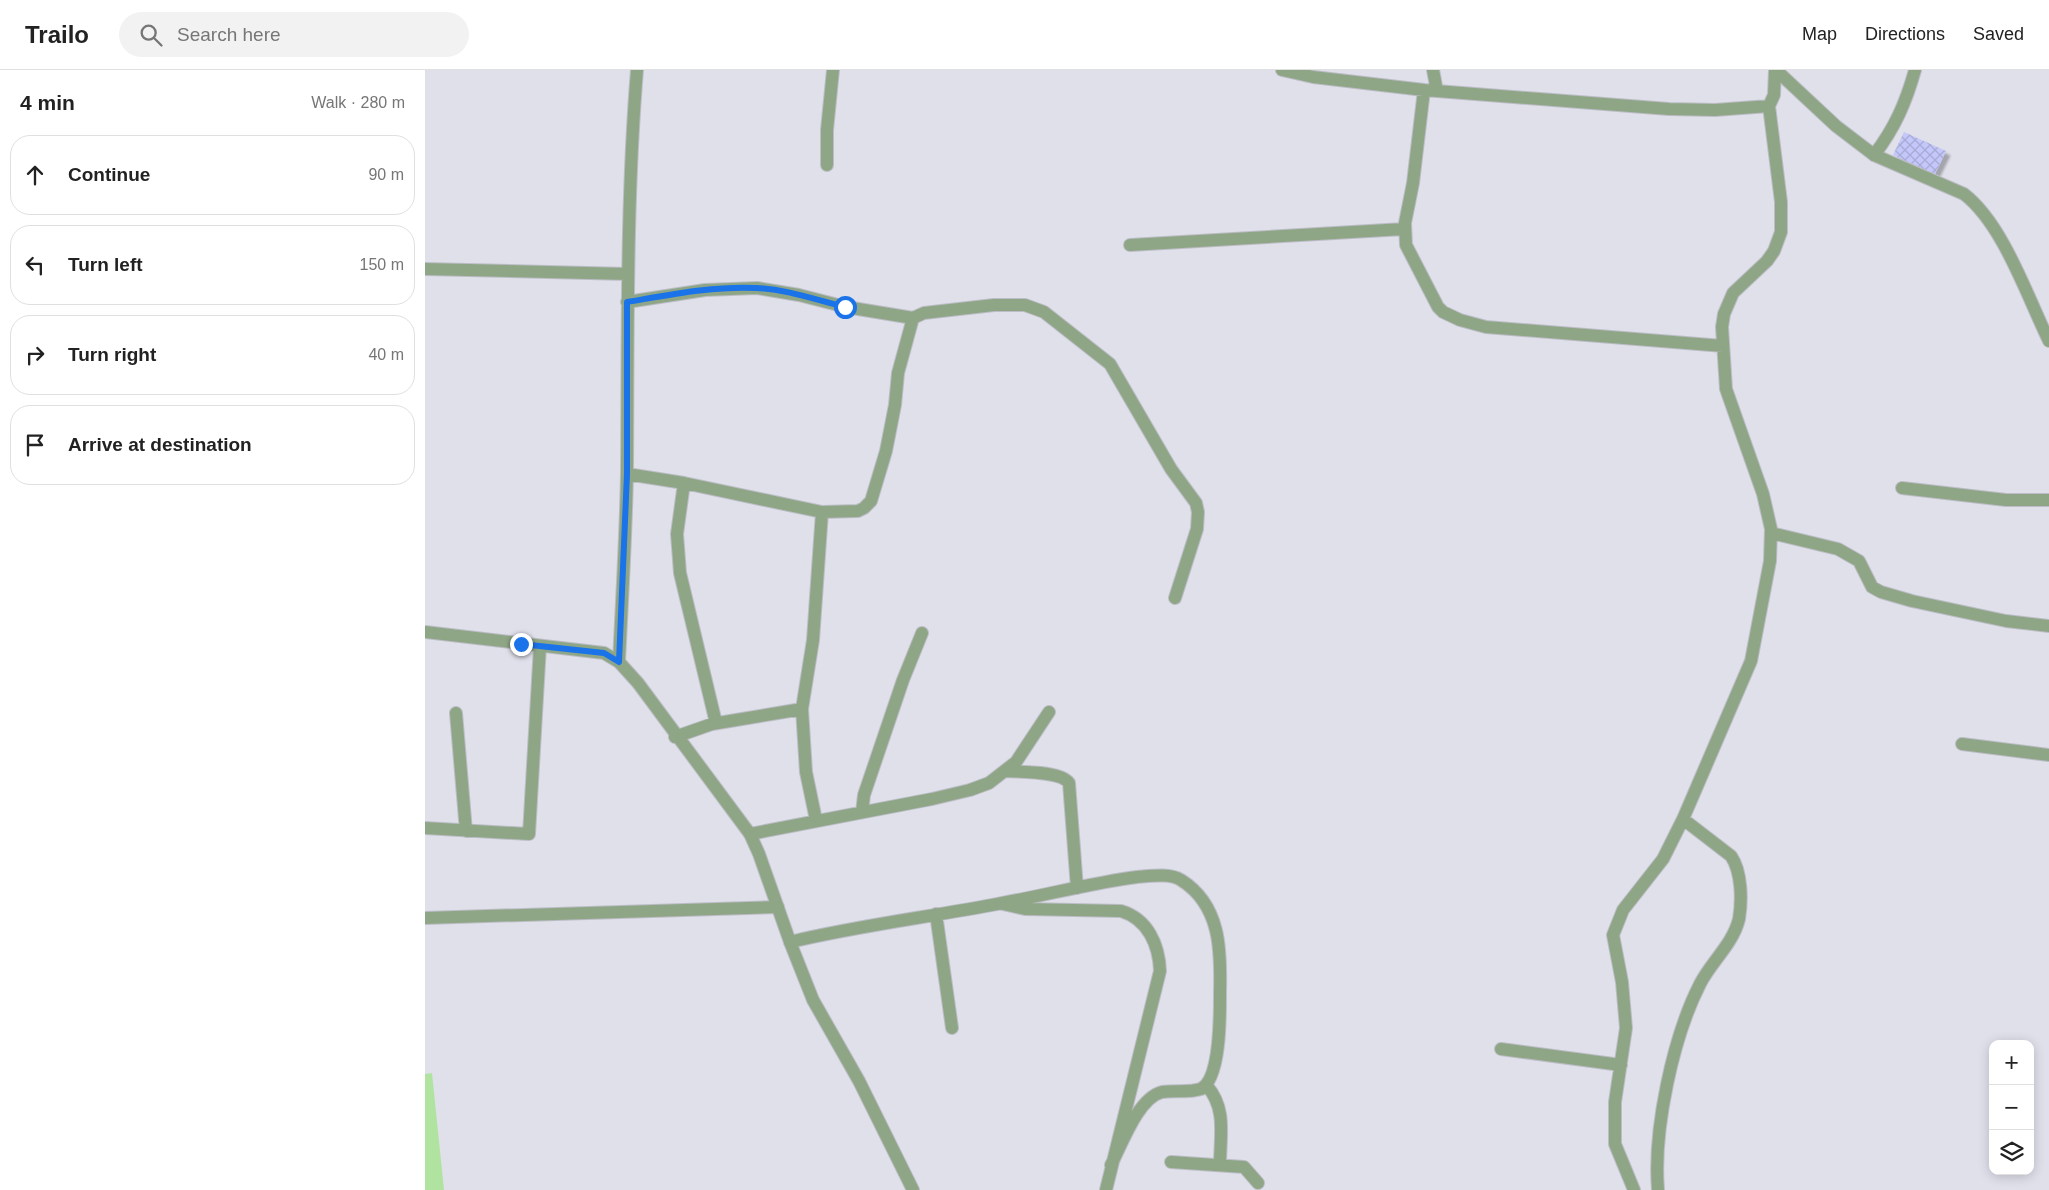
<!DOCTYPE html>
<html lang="en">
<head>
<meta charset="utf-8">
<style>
	:root { --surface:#fff; --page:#f2f2f2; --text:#222; --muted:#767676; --line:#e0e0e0 }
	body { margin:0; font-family:Helvetica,sans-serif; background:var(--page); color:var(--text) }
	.controls { position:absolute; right:15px; bottom:15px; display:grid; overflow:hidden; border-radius:10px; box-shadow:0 2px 12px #0003 }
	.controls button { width:45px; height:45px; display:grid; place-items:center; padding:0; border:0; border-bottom:1px solid var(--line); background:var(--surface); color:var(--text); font:25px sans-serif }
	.stop { position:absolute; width:15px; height:15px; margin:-11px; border:4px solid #1a73e8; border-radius:50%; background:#fff }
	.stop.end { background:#1a73e8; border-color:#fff; box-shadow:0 1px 5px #0008 }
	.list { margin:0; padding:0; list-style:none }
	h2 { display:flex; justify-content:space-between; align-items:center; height:65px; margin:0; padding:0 20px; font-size:21px }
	h2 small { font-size:16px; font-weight:400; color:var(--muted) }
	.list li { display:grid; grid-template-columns:32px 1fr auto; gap:15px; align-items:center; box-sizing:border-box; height:80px; margin:0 10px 10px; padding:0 10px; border:1px solid var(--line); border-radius:20px }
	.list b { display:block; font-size:19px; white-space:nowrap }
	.list em { font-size:16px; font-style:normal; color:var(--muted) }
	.icon { flex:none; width:28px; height:28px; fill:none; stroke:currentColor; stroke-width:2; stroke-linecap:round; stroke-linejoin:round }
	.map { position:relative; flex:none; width:1624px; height:1120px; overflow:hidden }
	header { display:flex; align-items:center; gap:30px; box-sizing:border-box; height:70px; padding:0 25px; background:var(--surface); border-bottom:1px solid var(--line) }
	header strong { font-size:24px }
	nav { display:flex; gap:28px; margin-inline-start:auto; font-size:18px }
	.search { width:350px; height:45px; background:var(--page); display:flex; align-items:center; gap:12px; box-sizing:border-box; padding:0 18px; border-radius:28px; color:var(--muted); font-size:19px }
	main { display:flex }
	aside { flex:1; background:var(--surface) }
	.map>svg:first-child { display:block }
</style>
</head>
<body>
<header>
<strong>Trailo</strong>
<div class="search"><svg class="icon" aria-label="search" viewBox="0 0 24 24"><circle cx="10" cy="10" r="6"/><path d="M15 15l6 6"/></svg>Search here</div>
<nav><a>Map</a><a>Directions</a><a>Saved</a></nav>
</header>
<main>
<aside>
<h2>4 min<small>Walk · 280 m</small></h2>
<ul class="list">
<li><svg class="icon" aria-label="ahead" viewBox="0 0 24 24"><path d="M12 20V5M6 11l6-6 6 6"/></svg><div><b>Continue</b></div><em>90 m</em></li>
<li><svg class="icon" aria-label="left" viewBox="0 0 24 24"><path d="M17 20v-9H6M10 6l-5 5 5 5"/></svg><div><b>Turn left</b></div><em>150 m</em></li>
<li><svg class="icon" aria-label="right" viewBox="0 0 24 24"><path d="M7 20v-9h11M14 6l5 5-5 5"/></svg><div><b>Turn right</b></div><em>40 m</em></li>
<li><svg class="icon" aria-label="arrive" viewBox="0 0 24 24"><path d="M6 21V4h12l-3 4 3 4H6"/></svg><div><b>Arrive at destination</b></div></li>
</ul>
</aside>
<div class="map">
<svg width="1624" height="1120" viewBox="0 0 1624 1120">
	<defs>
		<pattern id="building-cross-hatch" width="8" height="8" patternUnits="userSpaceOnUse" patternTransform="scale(1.25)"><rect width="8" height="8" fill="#c3c7f9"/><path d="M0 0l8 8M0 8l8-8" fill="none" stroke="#a8abd6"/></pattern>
		<filter id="shadow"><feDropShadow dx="4.5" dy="4.5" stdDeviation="1" flood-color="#0004"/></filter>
	</defs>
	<rect width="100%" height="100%" fill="#dfe0ea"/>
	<path fill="#b0e3a0" d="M7,1003L19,1120H0V1004Z"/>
	<path fill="url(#building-cross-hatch)" filter="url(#shadow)" d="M1479,62L1521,81L1510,104L1468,85Z"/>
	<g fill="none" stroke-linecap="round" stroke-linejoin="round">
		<defs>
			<path id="minor" d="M857,0L888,7L999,20L1244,39L1290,40L1344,36L1349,25L1350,0
				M1008,0L1012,21
				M999,20L988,113L980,153L981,175L1013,237L1018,242L1035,250L1061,257L1298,276
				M1449,85C1470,58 1481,32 1490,0
				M402,95V60L408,0
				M705,175L979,159
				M0,199L203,204
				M202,232L280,220L332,218L374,225L421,237L488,248
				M202,404L259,413L397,442L433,441L439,438L446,431L461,381L470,335L473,303L488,248L499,243L569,235H600L619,242L685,294L746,399L771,433L773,442L772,459L750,528
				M259,413L252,464L255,503L291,653
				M1477,418L1581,430H1624
				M1346,463L1413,479L1434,491L1447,517L1456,522L1487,531L1581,551L1624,556
				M194,592C197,528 201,465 202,402C203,268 201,134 212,0
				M31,643L41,761
				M250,667L287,654L377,639
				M1537,674L1624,685
				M581,701C596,702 636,701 644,713L652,818
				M437,742L439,725L478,610L497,563
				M391,750L381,702L377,639L388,570L397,442
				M0,758L104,764L115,576
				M325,764L507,729L545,720L564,713L591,692L624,642
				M578,834L600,839L696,841C723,849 734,875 735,901L681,1120
				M511,844L527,958
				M0,848L353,837
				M365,872C435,855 506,847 577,833C622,825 666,813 712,807C725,806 745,803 756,810C796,835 796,881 795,922C795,944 796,1008 776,1019C763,1023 750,1020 737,1022C713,1028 697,1074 686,1095
				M1076,979L1196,995
				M782,1016C802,1039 795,1066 795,1095
				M746,1092L819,1097L833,1113
				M1209,1120L1190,1074V1032L1201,958L1197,912L1188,865L1198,840L1238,789L1258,749L1326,591L1345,491L1346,459L1338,424L1301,319L1297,257L1299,244L1308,223L1342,191L1349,181L1356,162V132L1344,36
				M1233,1120C1228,1060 1248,967 1275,914C1286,892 1308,874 1314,849C1317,831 1317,802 1306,786L1258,749"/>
			<path id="tertiary" d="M1351,0L1411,56L1449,85L1539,124C1578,154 1602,226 1624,271
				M0,562L179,583L194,592L213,613L325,764L334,784L365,872L388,930L434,1011L488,1120"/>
		</defs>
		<use href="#minor" stroke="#bcbdc6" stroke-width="14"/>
		<use href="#tertiary" stroke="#bcbdc6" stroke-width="14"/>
		<use href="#minor" stroke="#8fa686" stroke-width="12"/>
		<use href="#tertiary" stroke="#8fa686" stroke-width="12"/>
	</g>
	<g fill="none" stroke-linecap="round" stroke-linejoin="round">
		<path stroke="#1a73e8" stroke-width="6" d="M96,574L179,583L194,592L202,404V232C244,225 288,216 331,218C361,219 391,230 420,237"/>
	</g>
</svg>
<div class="controls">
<button>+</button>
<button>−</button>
<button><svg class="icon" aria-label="layers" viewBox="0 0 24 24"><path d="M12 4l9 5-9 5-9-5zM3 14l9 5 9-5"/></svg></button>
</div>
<div class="stop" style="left:420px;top:237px"></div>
<div class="stop end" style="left:96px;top:574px"></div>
</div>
</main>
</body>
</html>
